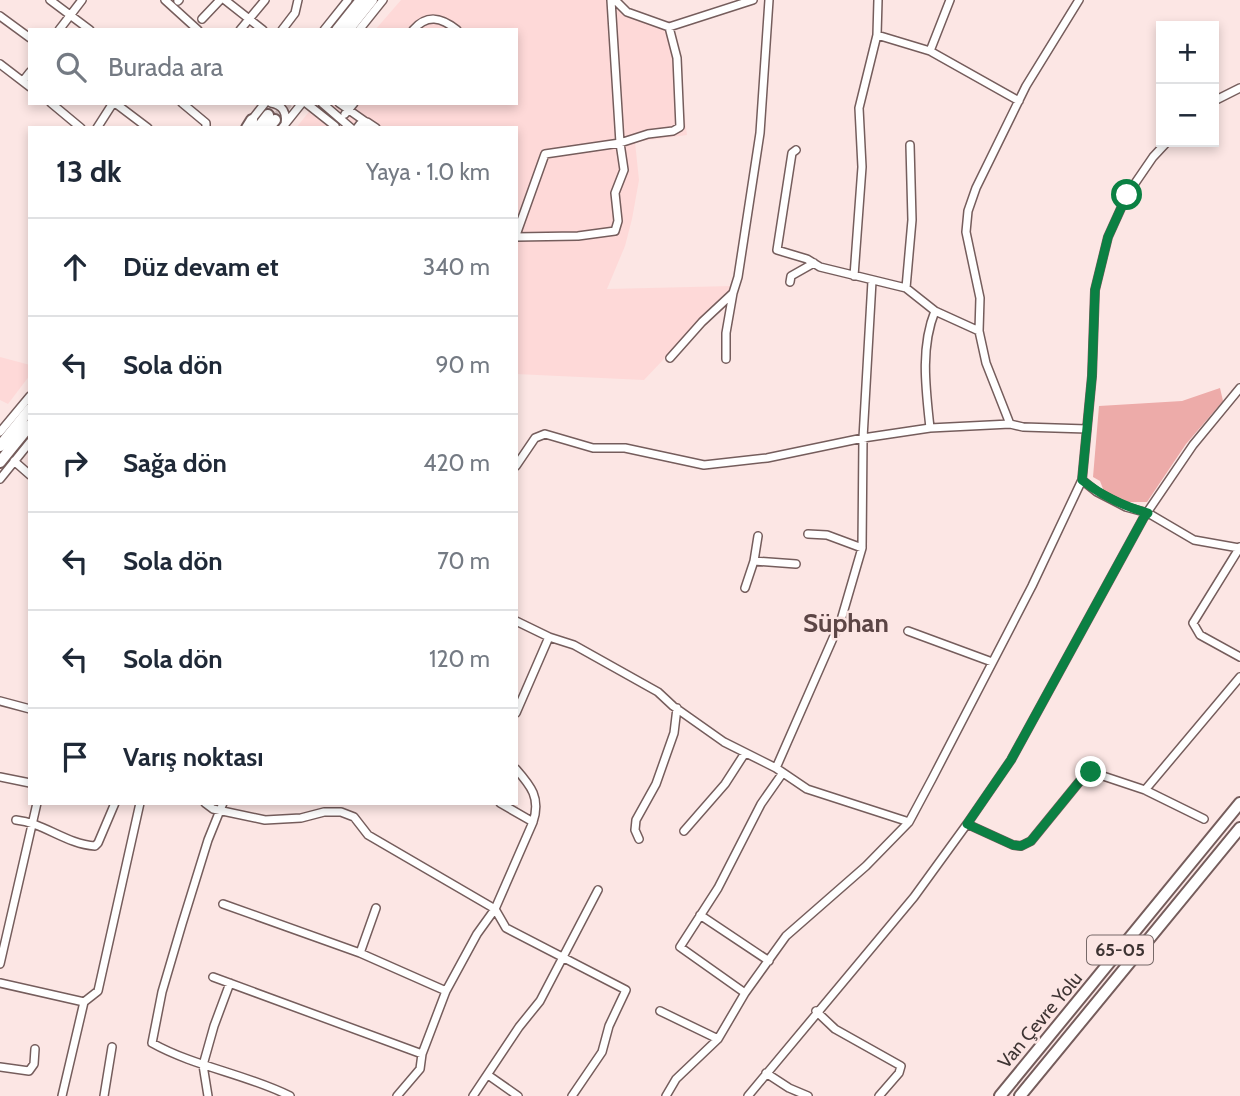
<!DOCTYPE html>
<html lang="tr">
<head>
<meta charset="utf-8">
<style>
	:root { --surface:#fff; --page:#f6f6f7; --text:#1f2937; --muted:#747a83; --line:#e0e1e3 }
	body { margin:0; font-family:Cabin,sans-serif; background:var(--page); color:var(--text) }
	.controls { position:absolute; right:21px; top:21px; display:grid; overflow:hidden; border-radius:0px; box-shadow:0 4px 10px #0003 }
	.controls button { width:63px; height:63px; display:grid; place-items:center; padding:0; border:0; border-bottom:2px solid var(--line); background:var(--surface); color:var(--text); font:35px sans-serif }
	.stop { position:absolute; width:21px; height:21px; margin:-16px; border:5px solid #0b8043; border-radius:50%; background:#fff }
	.stop.end { background:#0b8043; border-color:#fff; box-shadow:0 2px 7px #0008 }
	.list { margin:0; padding:0; list-style:none }
	h2 { display:flex; justify-content:space-between; align-items:center; height:91px; margin:0; padding:0 28px; font-size:30px }
	h2 small { font-size:23px; font-weight:400; color:var(--muted) }
	.list li { display:grid; grid-template-columns:46px 1fr auto; gap:21px; align-items:center; box-sizing:border-box; height:98px; padding:0 28px; border-top:2px solid var(--line) }
	.list b { display:block; font-size:26px; white-space:nowrap }
	.list em { font-size:23px; font-style:normal; color:var(--muted) }
	.icon { flex:none; width:38px; height:38px; fill:none; stroke:currentColor; stroke-width:2; stroke-linecap:round; stroke-linejoin:round }
	.map { position:relative; flex:none; width:1240px; height:1096px; overflow:hidden }
	.search { position:absolute; background:var(--surface); box-shadow:0 4px 10px #0003; left:28px; top:28px; width:490px; height:77px; display:flex; align-items:center; gap:18px; box-sizing:border-box; padding:0 24px; border-radius:0px; color:var(--muted); font-size:26px }
	.panel { position:absolute; background:var(--surface); box-shadow:0 4px 10px #0003; left:28px; top:126px; width:490px; height:679px; border-radius:0px }
	.map>svg:first-child { display:block }
</style>
</head>
<body>
<div class="map">
<svg width="1240" height="1096" viewBox="0 0 1240 1096">
	<rect width="100%" height="100%" fill="#fce6e4"/>
	<path fill="#fed9d8" d="M401,0H610L614,8L627,15L671,32L677,60L687,135L635,142L639,180L632,219L625,246L607,289L733,286L644,380L516,374V128H296L316,103H516V30H375Z
		M0,357L30,365V375L8,404L0,400Z"/>
	<path fill="#edaba9" d="M1220,388L1223,401L1186,444L1147,502H1126L1105,494L1100,481L1093,477L1099,406L1182,401Z"/>
	<g fill="none" stroke-linecap="round" stroke-linejoin="round">
		<path stroke="#d6c2c1" stroke-width="10" stroke-dasharray="10 5" stroke-linecap="butt" d="M275,120L288,103"/>
		<defs>
			<path id="minor" d="M50,0L90,30
				M165,0L198,30
				M225,0L263,30
				M615,0L627,12L669,27L753,0
				M1079,0L1026,86L976,188L968,211L966,232L980,298L979,331L986,363L1010,424L1023,427L1087,429
				M178,1L179,0
				M0,16L30,38
				M202,19L220,0
				M59,30L82,0
				M240,30L265,0
				M282,30L295,13L298,0
				M324,30L348,0
				M359,30L383,0
				M413,30C427,14 441,17 457,30
				M877,35L930,51L1019,101
				M930,51L950,0
				M0,64L30,87
				M23,81L30,72
				M1214,101L1240,88
				M51,103L81,128
				M115,103L148,128
				M182,103L206,123V128
				M271,103C283,105 287,113 285,124
				M306,103L335,126
				M322,103L351,128
				M339,103L366,122
				M345,114L354,103
				M250,122L265,103
				M97,128L113,103
				M282,128L302,103
				M357,128L360,124L367,122L376,128
				M796,150L792,153L777,250L807,259L820,267L906,288L935,311L979,331
				M516,235L545,154L620,143L648,134L673,131L680,127L677,58L669,27
				M516,237L578,236L615,231L618,221L615,193L624,170L620,143L611,0
				M854,276L862,167L859,108L877,35L878,0
				M790,282L791,276L814,263
				M906,288L912,220L910,145
				M670,358L702,322L733,293L738,277L760,133L769,0
				M726,359V333L733,293
				M930,428C926,390 920,348 935,311
				M0,432L30,396
				M14,461L30,475
				M516,466L535,438L545,434L593,448H625L704,465L767,458L863,438L930,428L1010,424
				M0,479L30,442
				M1082,480L1097,492L1126,507L1148,513L1194,540L1239,548
				M808,534L827,535L862,548
				M1240,547L1193,623L1200,635L1240,657
				M754,561L796,564
				M745,588L754,561L758,536
				M516,621L549,637L574,645L658,692L673,706L724,742L776,768L807,789L909,822
				M908,631L992,662
				M0,701L30,709
				M516,713L549,637
				M776,768L841,620L862,548L863,438L872,281
				M0,777L30,783
				M1145,790L1240,677
				M205,803L213,809L265,820L301,818L324,812H341L354,817L368,835L495,909L506,928L626,990L609,1026L602,1052L572,1096
				M223,803L208,840L182,924L162,992L152,1043C195,1067 246,1074 290,1096
				M500,803L533,822
				M16,820C44,823 66,844 95,846L98,843L115,803
				M967,824L1013,845L1021,846L1031,841L1084,776L1091,772L1145,790L1204,819
				M684,831L725,784L745,753
				M639,839L635,830L636,820L656,784L674,733L677,708
				M223,904L360,953L446,991
				M700,915L769,961
				M360,953L376,908
				M0,964L37,803
				M213,977L422,1054
				M0,983L84,1002L98,991L140,803
				M745,993L680,947L718,888L761,804L782,774
				M660,1011L718,1039
				M816,1011L835,1029L901,1066L899,1073L879,1096
				M0,1067L29,1071L34,1064L35,1049
				M766,1073L789,1088L808,1096
				M488,1075L518,1096
				M62,1096L84,1002
				M104,1096L112,1047
				M208,1096L203,1065L214,1026L230,983
				M397,1096L420,1069L422,1054L446,991L477,934L495,909L533,822C541,798 531,786 516,769
				M473,1096L519,1027L540,1001L598,890
				M666,1096L676,1079L718,1039L745,993L786,936L866,866L909,822L932,779L1032,586L1082,480L1092,376L1095,290L1108,237L1127,195L1153,157L1167,142
				M748,1096L914,897L967,824L1011,760L1144,517L1193,445L1240,388"/>
			<path id="highway" d="M337,30L361,0
				M348,30L372,0
				M247,128L252,120
				M258,128L268,115
				M268,128L275,120
				M0,446L30,409
				M0,462L30,425
				M1000,1096L1240,803
				M1020,1096L1240,828"/>
		</defs>
		<use href="#minor" stroke="#755d5c" stroke-width="10"/>
		<use href="#highway" stroke="#755d5c" stroke-width="14"/>
		<use href="#minor" stroke="#fff" stroke-width="7"/>
		<use href="#highway" stroke="#fff" stroke-width="10"/>
	</g>
	<g fill="none" stroke-linecap="round" stroke-linejoin="round">
		<path stroke="#0b8043" stroke-width="9" d="M1091,772L1084,776L1031,841L1021,846L1013,845L967,824L1011,760L1144,517L1148,513C1123,506 1102,496 1082,480L1092,376L1095,290L1108,237L1127,195"/>
	</g>
	<g text-anchor="middle" dominant-baseline="central" stroke-width="5" stroke-linejoin="round" paint-order="stroke">
		<rect fill="#fce6e4" stroke="#776968" stroke-width="2" x="1087" y="935.5" width="66" height="29" rx="5"/>
		<g font-size="18" font-weight="bold" fill="#3e3433">
			<text x="1120" y="950">65-05</text>
		</g>
		<g font-size="19" fill="#3e3433" stroke="#fce6e4">
			<text transform="translate(1040 1020) rotate(-50)">Van Çevre Yolu</text>
		</g>
		<g font-size="26" font-weight="bold" fill="#5c4545" stroke="#fce6e4">
			<text x="846" y="623">Süphan</text>
		</g>
	</g>
</svg>
<div class="controls">
<button>+</button>
<button>−</button>
</div>
<div class="stop" style="left:1127px;top:195px"></div>
<div class="stop end" style="left:1091px;top:772px"></div>
<div class="search"><svg class="icon" aria-label="search" viewBox="0 0 24 24"><circle cx="10" cy="10" r="6"/><path d="M15 15l6 6"/></svg>Burada ara</div>
<section class="panel">
<h2>13 dk<small>Yaya · 1.0 km</small></h2>
<ul class="list">
<li><svg class="icon" aria-label="ahead" viewBox="0 0 24 24"><path d="M12 20V5M6 11l6-6 6 6"/></svg><div><b>Düz devam et</b></div><em>340 m</em></li>
<li><svg class="icon" aria-label="left" viewBox="0 0 24 24"><path d="M17 20v-9H6M10 6l-5 5 5 5"/></svg><div><b>Sola dön</b></div><em>90 m</em></li>
<li><svg class="icon" aria-label="right" viewBox="0 0 24 24"><path d="M7 20v-9h11M14 6l5 5-5 5"/></svg><div><b>Sağa dön</b></div><em>420 m</em></li>
<li><svg class="icon" aria-label="left" viewBox="0 0 24 24"><path d="M17 20v-9H6M10 6l-5 5 5 5"/></svg><div><b>Sola dön</b></div><em>70 m</em></li>
<li><svg class="icon" aria-label="left" viewBox="0 0 24 24"><path d="M17 20v-9H6M10 6l-5 5 5 5"/></svg><div><b>Sola dön</b></div><em>120 m</em></li>
<li><svg class="icon" aria-label="arrive" viewBox="0 0 24 24"><path d="M6 21V4h12l-3 4 3 4H6"/></svg><div><b>Varış noktası</b></div></li>
</ul>
</section>
</div>
</body>
</html>
